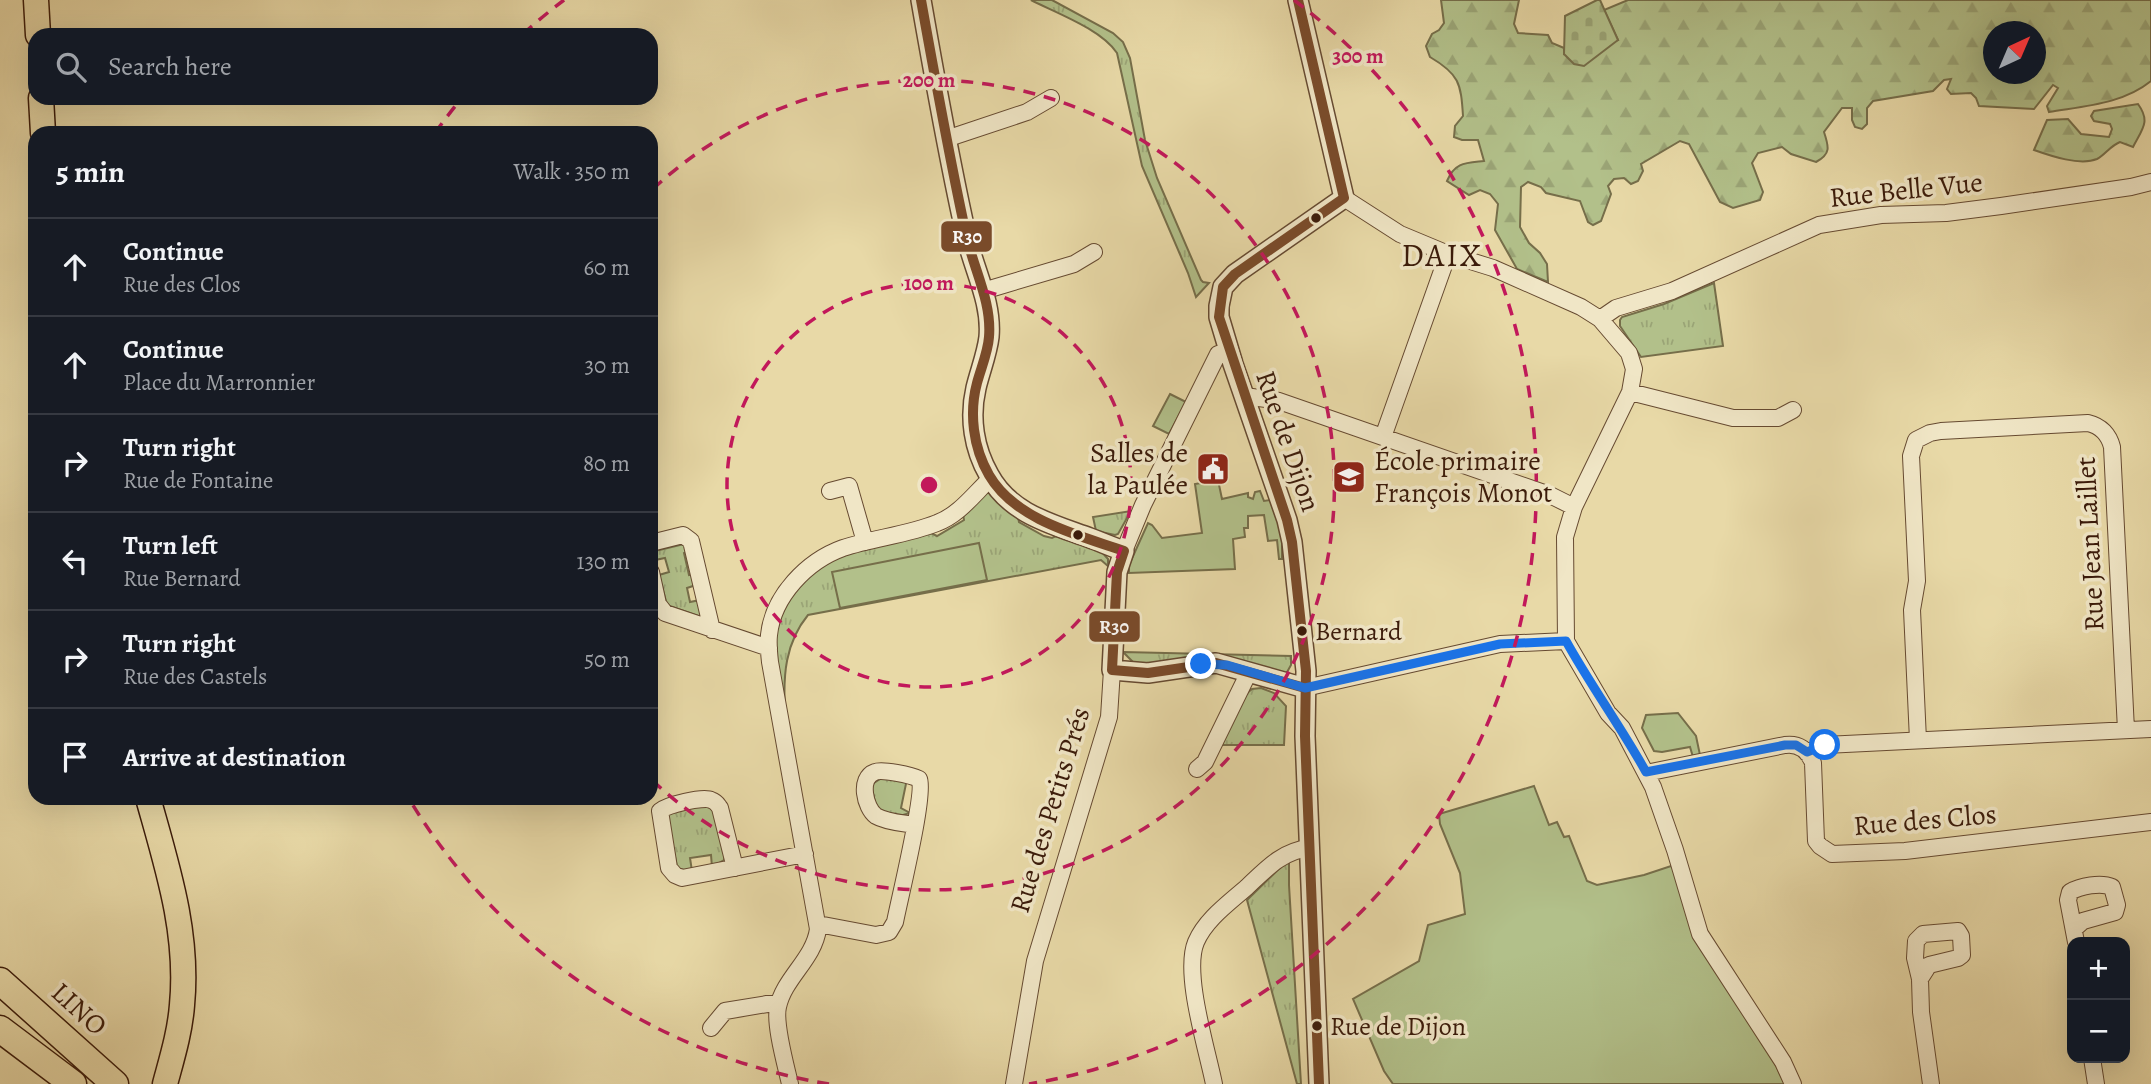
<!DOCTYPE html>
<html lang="en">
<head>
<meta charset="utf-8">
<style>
	:root { --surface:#171b24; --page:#20242c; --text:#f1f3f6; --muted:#9ea1a6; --line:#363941 }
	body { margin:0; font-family:Alegreya,serif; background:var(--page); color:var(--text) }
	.controls { position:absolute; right:21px; bottom:21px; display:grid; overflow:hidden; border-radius:14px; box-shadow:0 7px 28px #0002 }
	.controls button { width:63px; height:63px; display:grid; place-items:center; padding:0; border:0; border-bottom:2px solid var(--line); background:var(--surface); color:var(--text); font:35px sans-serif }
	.compass { position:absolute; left:1983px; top:21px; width:63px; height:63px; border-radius:50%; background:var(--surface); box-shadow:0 7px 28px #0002; rotate:44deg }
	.stop { position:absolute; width:21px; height:21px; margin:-16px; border:5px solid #1a73e8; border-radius:50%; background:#fff }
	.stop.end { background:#1a73e8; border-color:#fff; box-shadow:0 2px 7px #0008 }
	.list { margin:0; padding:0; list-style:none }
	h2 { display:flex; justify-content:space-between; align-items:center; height:91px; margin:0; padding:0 28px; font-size:30px }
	h2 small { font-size:23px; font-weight:400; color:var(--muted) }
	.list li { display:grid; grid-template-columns:46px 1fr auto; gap:21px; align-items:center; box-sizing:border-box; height:98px; padding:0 28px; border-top:2px solid var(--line) }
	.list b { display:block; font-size:26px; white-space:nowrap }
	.list p { margin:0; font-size:23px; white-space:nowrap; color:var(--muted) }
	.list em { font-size:23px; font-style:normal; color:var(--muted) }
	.icon { flex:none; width:38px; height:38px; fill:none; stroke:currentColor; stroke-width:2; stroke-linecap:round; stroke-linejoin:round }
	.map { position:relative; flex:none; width:2151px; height:1084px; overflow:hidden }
	.search { position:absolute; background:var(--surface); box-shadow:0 7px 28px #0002; left:28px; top:28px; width:630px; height:77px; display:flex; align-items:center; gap:18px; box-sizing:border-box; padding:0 24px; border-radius:21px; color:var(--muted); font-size:26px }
	.panel { position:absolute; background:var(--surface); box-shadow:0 7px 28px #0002; left:28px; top:126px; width:630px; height:679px; border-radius:21px }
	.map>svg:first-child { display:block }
</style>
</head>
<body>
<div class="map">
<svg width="2151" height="1084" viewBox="0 0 2151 1084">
	<defs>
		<pattern id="grass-tufts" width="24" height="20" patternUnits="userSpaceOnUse" patternTransform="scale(1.75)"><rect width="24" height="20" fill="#b2c08a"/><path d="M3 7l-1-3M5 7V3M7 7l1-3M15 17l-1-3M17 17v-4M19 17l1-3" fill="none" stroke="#9aa476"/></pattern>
		<pattern id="forest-firs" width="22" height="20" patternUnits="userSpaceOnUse" patternTransform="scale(1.75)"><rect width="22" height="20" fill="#b2c08a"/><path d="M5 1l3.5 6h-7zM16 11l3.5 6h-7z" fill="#9aa476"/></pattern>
		<pattern id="cemetery-stones" width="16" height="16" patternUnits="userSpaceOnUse" patternTransform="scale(1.75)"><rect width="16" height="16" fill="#b2c08a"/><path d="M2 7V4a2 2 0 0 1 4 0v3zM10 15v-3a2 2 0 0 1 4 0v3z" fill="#9aa476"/></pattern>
	</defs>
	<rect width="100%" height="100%" fill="#e8d9a7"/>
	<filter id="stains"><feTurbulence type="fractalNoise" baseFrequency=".00286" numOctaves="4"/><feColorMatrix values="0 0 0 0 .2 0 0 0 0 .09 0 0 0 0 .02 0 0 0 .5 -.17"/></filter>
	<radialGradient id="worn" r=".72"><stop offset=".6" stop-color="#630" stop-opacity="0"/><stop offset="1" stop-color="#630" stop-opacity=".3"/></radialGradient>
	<path fill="url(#grass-tufts)" stroke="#766e4a" stroke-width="2" d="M1031,0H1052L1113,33L1123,42L1130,58L1145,140L1157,178L1201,280L1203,282L1209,283L1196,297L1188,273L1142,166L1117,53C1101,29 1056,13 1031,0Z
		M1714,283L1723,346L1641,357L1620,326V320L1622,317L1664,304Z
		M986,493H991L1018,517L1019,522L1044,536L1052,538L1056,536L1101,551L1108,559V566L1101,560L808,615C785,643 783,676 785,710C782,693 777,675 775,657C771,614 802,571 842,555C868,544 903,540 931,533L937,536L964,520L963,514Z
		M1131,511L1118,534L1115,535L1096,531L1093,517Z
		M684,544L688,551L684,553L689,575L694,574L696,585L687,588L690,602L700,600L704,612L701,617L667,605L659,575L669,572L665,558L655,560L653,550L657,547L659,550Z
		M1123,652L1291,656V665L1286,674L1135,664Z
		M1261,688L1274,693L1286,706L1284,745H1221L1246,694L1252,689Z
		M883,777L907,779L901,808L910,813L896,817L877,810L871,785Z
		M705,805L713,807L725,855L724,860L712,867L711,855L690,858L692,871L687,873L677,867L667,816L673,811Z
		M1289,859V885L1301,1084H1297L1247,900Z"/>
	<path fill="url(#forest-firs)" stroke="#766e4a" stroke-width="2" fill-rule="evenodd" d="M1441,0H1519L1514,24L1518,33L1548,35L1552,43L1564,48V54L1618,40L1604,10L1628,0H2151V81C2123,104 2084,106 2049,112L2047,106L2058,88L2053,85L2034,109L1979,106L1976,98L1971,93L1951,94L1947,89L1951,79L1944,80L1933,91L1873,101L1867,108V124L1862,129L1855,127L1852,120V108H1842L1824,132C1829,147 1831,154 1816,162L1791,154L1782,147L1758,153L1752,163L1763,192L1760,200L1733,208L1720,202L1689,144L1680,141L1641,164L1643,171L1638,181L1631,184L1624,178L1614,179L1608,186L1611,194L1601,221L1593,225L1588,222L1580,201L1546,193L1541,187L1528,182L1521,187L1520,227L1529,243L1540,253L1547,264L1548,282L1517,269L1495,230L1498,204L1490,194L1480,190L1469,195L1447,181C1455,162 1466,163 1484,161L1478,140H1462L1454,137L1455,126L1463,116C1461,83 1459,74 1430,57L1426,46L1432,34L1439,30L1444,23ZM1994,32H2036V74H1994Z
		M2138,104C2151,122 2142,129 2133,147L2120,142C2110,146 2105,155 2097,159C2080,166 2051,156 2034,150L2047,120L2068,119L2081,134L2109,137L2112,129L2110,124L2094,121L2091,116L2094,111Z"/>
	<path fill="url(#cemetery-stones)" stroke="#766e4a" stroke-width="2" d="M1597,0H1600L1618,40L1584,66L1574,64L1564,54L1565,16Z"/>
	<path fill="#b2c08a" stroke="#766e4a" stroke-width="2" d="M1170,394L1186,402L1169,434L1153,426Z
		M1218,480L1222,499L1248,493V497L1253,499L1255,492L1260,491L1264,501L1270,500L1282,534V559H1279L1277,540L1268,541L1264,515L1248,516V528H1244L1245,537L1233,539L1235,569L1129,573V565L1148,523L1152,525L1162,538L1202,533L1195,484Z
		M979,543L987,580L840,608L832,572Z
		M1678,713L1696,736L1700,755L1693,757L1690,747L1662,752L1654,751L1642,728L1646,715Z
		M1534,786L1549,825L1557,822L1564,837L1569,836L1587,881L1597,885L1644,875L1674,865L1682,897L1767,1047L1785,1084H1393L1384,1071L1353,999L1419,961L1428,925L1465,914L1460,873L1440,824L1439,814Z"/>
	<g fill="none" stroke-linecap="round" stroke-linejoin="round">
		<defs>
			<path id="minor" d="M946,139L1027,112L1051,98
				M1344,198L1400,234L1448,254L1493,268L1581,307L1600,319L1629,353L1634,369L1630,392L1574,507L1565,537L1566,641L1608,713L1622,728L1653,787L1675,850L1700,934L1783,1062L1793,1084
				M983,291L1074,264L1094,252
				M1600,319L1616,308L1672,291L1819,225L1881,215L1946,213L2001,206L2131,187L2151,182
				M1630,392L1733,418H1778L1793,410
				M1245,400L1252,397L1279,401L1550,495L1574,507
				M1383,437L1448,254
				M830,491L849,486L865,542
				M651,543L683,535L691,541L712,630
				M1124,551L1143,505L1218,354L1222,353L1230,358
				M651,572L658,604L665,613L769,648
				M1305,688L1500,644L1566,641
				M1918,740L1912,610L1917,581L1911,456L1916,440L1930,433L1941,431L2088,423C2101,426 2109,435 2112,447L2126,730
				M1807,753L1825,745L2151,729
				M1197,769L1205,762L1249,672
				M1646,773L1785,745C1799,743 1808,750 1813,763L1816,841L1820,846L1832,854L1905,851L2151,822
				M735,868L720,808C717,804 717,802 711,800C703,796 667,805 660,811L669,868L675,875L682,878L805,854
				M818,924L876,935L889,932L895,922C899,901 926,791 919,779C911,775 882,769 875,772C858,778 865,808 876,816C886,822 903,823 914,825
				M2074,929L2083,921L2115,912L2117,905L2112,887C2101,882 2080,886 2070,892L2068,900L2076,942
				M1920,979L1929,965L1958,958L1962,955L1961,936L1958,931L1923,934L1916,941L1915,958L1920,979L1921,1012L1931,1084
				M711,1028L725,1011L767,1004H778
				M2092,1058L2096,1084
				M790,1084C786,1066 774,1024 778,1007C784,978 814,959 818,929L770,662C769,653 768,644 769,635C773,596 807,561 843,548C873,538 907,535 937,523C959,515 974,494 991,478
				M1014,1084L1035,961L1109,717L1112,670
				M1214,1084C1207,1049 1183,973 1196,942C1206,919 1229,903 1247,887C1266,869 1282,851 1309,848"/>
			<path id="tertiary" d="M921,0C935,80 949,160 967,239C975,272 992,303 989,337C987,354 980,371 976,388C969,418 974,449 989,475C1010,514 1052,524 1090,538C1101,542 1112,547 1124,551L1117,572L1112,670L1148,673L1216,663L1305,688
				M1298,0L1344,198L1235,274L1223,287L1219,306V317L1233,364L1287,520L1292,542L1306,671L1305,736L1319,1084"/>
			<path id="primary" d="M36,0L38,35
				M41,98L43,133
				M148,798C167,866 189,933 182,1005C180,1032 172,1058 165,1084"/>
			<path id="trunk" d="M0,981L115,1084
				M0,1029L73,1084"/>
		</defs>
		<use href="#minor" stroke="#664a31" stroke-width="18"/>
		<use href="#tertiary" stroke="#664a31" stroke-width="22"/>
		<use href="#primary" stroke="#3b1b0a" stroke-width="27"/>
		<use href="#trunk" stroke="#3b1b0a" stroke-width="29"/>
		<use href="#minor" stroke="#f0e6c6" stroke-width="16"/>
		<use href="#tertiary" stroke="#f0e6c6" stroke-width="19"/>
		<use href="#primary" stroke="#e8d9a7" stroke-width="24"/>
		<use href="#trunk" stroke="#e8d9a7" stroke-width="26"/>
		<defs>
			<path id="bus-1" d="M921,0C935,78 949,156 966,234C973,268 992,301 989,337C988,352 981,368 977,383C969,413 973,447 989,475C1015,520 1078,535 1124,551L1117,572L1112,670L1148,673L1216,663L1305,688
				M1298,0L1344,198L1235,274L1223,287L1219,317L1287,520L1292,542L1306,671L1305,736L1319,1084"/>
		</defs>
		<use href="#bus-1" stroke="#f0e6c6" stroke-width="16"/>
		<use href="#bus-1" stroke="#7a4b2a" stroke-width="10"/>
	</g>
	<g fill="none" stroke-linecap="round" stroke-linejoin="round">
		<path stroke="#1a73e8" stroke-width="9" d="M1201,664L1227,665L1305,688L1500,644L1566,641C1591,686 1621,727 1646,772L1785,745H1796L1807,752L1825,745"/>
	</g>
	<g fill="none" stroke="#c2185b" stroke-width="3.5" stroke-dasharray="12 9">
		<circle cx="929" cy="485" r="202"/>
		<path d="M653 189A405 405 0 1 1 653 781"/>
		<path d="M829 1084A607 607 0 0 1 411 802M435 133A607 607 0 0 1 461 99M523 34A607 607 0 0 1 564 0M1294 0A607 607 0 0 1 1029 1084"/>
	</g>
	<defs>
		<symbol id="civic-square" viewBox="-11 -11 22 22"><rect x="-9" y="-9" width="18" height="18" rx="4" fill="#8f2418" stroke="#f0e6c6"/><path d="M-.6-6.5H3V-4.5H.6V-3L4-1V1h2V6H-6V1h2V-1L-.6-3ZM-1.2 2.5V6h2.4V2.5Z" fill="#fff"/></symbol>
		<symbol id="school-square" viewBox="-11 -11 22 22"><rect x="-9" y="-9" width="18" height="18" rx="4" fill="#8f2418" stroke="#f0e6c6"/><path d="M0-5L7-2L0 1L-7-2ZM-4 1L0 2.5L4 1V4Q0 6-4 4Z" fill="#fff"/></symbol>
	</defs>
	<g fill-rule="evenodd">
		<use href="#civic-square" x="1194" y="450" width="38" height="38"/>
		<use href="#school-square" x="1330" y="458" width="38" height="38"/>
	</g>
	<g fill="#3b1b0a" stroke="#f0e6c6" stroke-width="2.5">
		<circle cx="1316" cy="218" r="6"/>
		<circle cx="1078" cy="535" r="6"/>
		<circle cx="1302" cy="631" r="6"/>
		<circle cx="1317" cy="1026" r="6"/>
	</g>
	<g text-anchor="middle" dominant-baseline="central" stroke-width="7" stroke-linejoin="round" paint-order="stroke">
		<g font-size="26" fill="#3b1b0a" stroke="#f0e6c6" text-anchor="start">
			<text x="1315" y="631">Bernard</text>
			<text x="1330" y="1026">Rue de Dijon</text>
		</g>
		<g font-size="28" fill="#3b1b0a" stroke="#f0e6c6">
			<text transform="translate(1906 190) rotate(-6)">Rue Belle Vue</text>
			<text transform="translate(1288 441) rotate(71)">Rue de Dijon</text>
			<text transform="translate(2090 544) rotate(-93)">Rue Jean Laillet</text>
			<text transform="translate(1050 810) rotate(-73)">Rue des Petits Prés</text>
			<text transform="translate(1925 820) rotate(-5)">Rue des Clos</text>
			<text transform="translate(79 1009) rotate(42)">LINO</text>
		</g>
		<g font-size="28" fill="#3b1b0a" stroke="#f0e6c6" text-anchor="end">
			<text x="1188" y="453">Salles de<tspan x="1188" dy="32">la Paulée</tspan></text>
			<text x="1374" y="461" text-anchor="start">École primaire<tspan x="1374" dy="32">François Monot</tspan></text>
		</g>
		<g font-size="32" letter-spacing="2" fill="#3b1b0a" stroke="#f0e6c6">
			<text x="1442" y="255">DAIX</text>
		</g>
	</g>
	<circle cx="929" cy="485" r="10" fill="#c2185b" stroke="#f0e6c6" stroke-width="3.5"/>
	<g font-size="21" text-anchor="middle" font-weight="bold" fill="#c2185b" stroke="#f0e6c6" stroke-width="7" stroke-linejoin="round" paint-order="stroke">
		<text x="1358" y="63">300 m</text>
		<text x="929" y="87">200 m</text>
		<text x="929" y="290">100 m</text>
	</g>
	<g stroke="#f0e6c6" stroke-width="2.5">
		<rect x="940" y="220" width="53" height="33" rx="7" fill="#7a4b2a"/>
		<rect x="1088" y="610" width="53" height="33" rx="7" fill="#7a4b2a"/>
	</g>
	<g font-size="19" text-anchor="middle" font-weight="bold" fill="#fff">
		<text x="967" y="243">R30</text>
		<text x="1114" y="633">R30</text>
	</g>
	<rect width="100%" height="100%" filter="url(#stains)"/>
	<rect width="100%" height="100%" fill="url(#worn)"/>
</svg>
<div class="controls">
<button>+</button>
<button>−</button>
</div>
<svg class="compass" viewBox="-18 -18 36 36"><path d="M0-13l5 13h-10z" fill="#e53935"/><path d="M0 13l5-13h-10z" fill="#9ea1a6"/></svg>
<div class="stop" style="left:1825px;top:745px"></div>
<div class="stop end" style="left:1201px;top:664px"></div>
<div class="search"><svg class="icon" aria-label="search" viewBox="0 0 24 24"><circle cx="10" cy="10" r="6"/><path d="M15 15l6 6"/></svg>Search here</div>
<section class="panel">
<h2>5 min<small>Walk · 350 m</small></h2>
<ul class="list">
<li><svg class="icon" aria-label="ahead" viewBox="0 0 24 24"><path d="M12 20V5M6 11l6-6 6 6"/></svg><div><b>Continue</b><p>Rue des Clos</p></div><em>60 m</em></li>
<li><svg class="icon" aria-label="ahead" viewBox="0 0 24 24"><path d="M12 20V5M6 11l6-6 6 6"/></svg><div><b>Continue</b><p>Place du Marronnier</p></div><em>30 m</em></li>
<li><svg class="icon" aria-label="right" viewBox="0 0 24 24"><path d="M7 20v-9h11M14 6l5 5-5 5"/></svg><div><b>Turn right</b><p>Rue de Fontaine</p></div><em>80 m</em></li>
<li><svg class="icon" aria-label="left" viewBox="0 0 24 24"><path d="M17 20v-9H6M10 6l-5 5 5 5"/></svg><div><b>Turn left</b><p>Rue Bernard</p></div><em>130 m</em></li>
<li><svg class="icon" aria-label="right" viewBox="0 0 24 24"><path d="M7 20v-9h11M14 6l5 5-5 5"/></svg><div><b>Turn right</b><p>Rue des Castels</p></div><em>50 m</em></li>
<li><svg class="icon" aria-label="arrive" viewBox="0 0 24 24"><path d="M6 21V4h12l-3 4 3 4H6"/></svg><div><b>Arrive at destination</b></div></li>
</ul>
</section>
</div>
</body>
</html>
